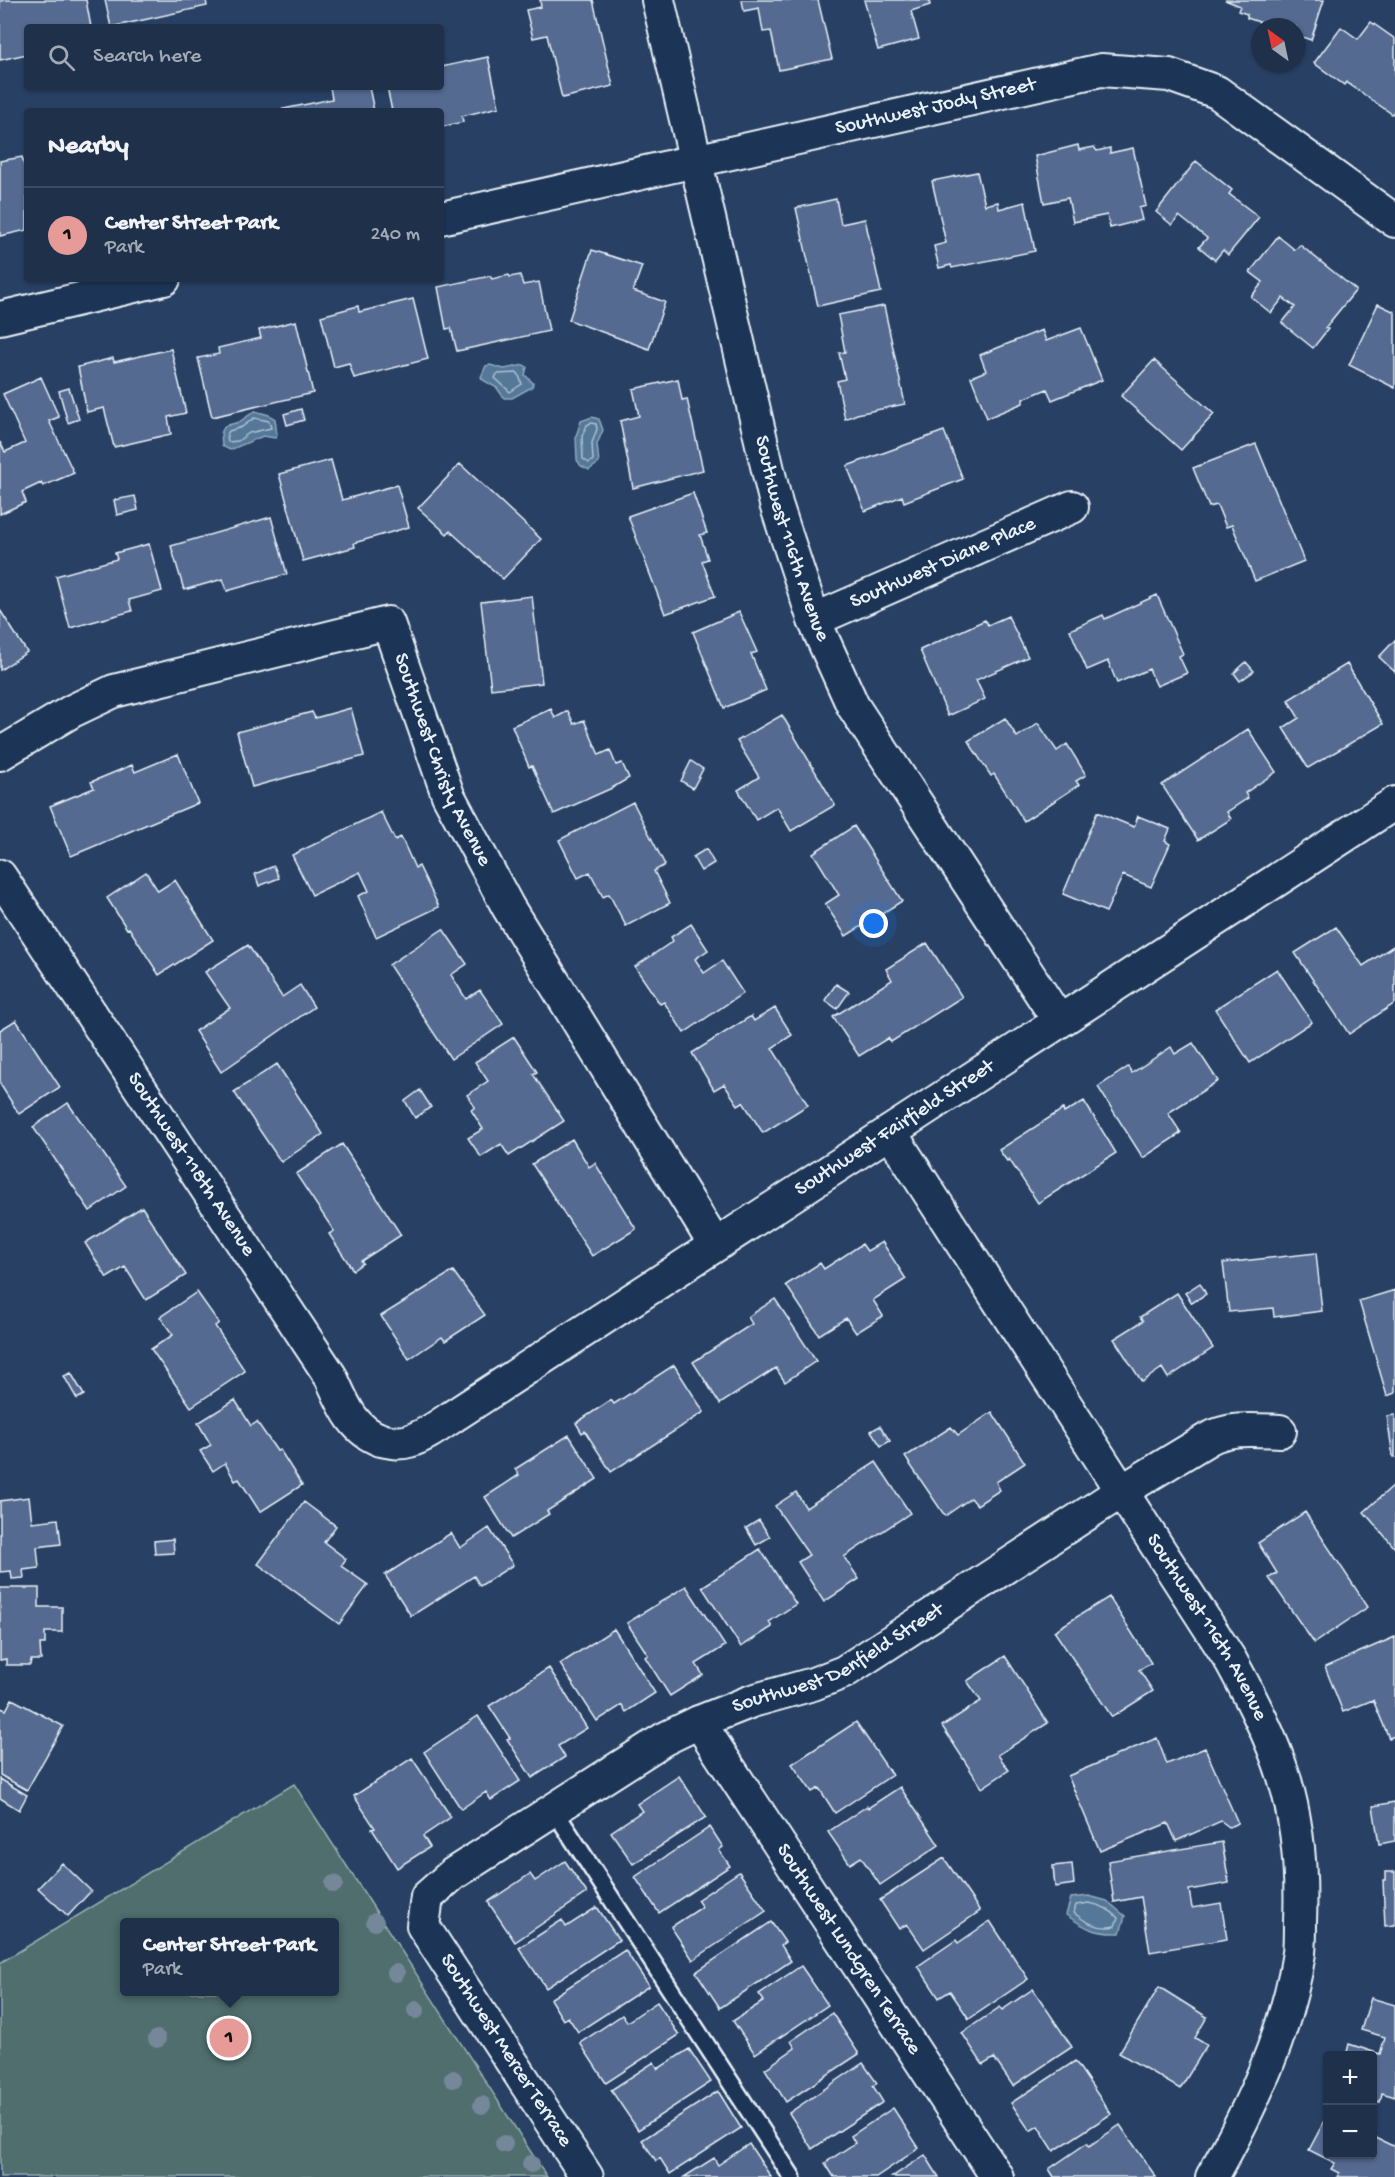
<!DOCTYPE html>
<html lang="en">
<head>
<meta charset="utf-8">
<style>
	:root { --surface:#1e304a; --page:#2b3c54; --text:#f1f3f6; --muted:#a1a9b5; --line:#3c4b62; --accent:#e69b98 }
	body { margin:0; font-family:"Gochi Hand",sans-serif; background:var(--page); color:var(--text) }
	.controls { position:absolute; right:18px; bottom:18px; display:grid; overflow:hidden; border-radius:6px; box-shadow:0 2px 4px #0004 }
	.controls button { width:54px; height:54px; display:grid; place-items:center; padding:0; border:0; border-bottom:2px solid var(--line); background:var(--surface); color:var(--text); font:30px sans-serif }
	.compass { position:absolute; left:1251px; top:18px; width:54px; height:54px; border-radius:50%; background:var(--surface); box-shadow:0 2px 4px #0004; rotate:327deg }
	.you { position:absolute; left:874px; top:924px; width:21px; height:21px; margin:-15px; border:4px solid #fff; border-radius:50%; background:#1a73e8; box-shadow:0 0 0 9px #1a73e833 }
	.badge { display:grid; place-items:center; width:39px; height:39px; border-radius:50%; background:var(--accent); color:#111; font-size:20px; font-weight:700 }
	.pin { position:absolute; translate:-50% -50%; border:3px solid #fff; box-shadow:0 2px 6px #0006 }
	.popup { position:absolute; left:120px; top:1918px; width:219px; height:78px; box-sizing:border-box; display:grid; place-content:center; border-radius:6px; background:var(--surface); filter:drop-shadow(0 2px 4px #0005); font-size:20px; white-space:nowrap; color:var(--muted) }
	.popup b { font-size:22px; color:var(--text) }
	.popup::after { content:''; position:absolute; left:50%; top:100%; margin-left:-12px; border:12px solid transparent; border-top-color:var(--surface) }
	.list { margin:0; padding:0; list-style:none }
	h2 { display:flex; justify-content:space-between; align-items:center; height:78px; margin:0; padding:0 24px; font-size:26px }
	h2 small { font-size:20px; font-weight:400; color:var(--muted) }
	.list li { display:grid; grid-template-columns:39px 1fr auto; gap:18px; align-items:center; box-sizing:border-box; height:96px; padding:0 24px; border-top:2px solid var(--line) }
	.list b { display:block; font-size:22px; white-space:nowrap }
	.list p { margin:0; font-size:20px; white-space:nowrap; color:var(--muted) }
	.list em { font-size:20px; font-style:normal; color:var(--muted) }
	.icon { flex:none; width:33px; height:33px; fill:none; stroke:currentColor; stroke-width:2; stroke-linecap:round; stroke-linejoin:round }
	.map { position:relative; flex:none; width:1395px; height:2177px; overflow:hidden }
	.search { position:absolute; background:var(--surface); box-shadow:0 2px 4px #0004; left:24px; top:24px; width:420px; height:66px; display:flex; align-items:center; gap:15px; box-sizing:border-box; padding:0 21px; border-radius:6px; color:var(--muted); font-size:22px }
	.panel { position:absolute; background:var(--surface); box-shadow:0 2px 4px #0004; left:24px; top:108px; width:420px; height:174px; border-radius:6px }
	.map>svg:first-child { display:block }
</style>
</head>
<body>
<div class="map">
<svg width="1395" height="2177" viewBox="0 0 1395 2177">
	<rect width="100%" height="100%" fill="#284063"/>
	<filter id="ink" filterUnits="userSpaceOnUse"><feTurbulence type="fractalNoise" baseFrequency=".0167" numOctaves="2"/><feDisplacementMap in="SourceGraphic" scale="12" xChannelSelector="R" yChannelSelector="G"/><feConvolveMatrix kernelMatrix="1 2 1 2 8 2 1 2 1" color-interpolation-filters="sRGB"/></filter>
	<g filter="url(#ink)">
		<path fill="#506e6d" stroke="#9cb0b2" stroke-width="1.5" fill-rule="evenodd" d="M294,1784L547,2177H0V1963ZM124,1922H334V1992H124Z"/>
		<path fill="#557898" stroke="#90a8be" stroke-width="1.5" d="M490,365L504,369L524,365L527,367L525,375L533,383L532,387L512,398H504L497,388L483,380L481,377L486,366Z
			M255,411L269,415L275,419L277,435L275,438L263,436L230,450L222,446L221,433L225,426L239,422Z
			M592,417L599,419L603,430L597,444L599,463L589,470L581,466L577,460L576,436L581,421Z
			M1089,1896L1107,1901L1125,1916L1120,1933C1096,1934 1085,1928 1066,1915L1071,1898Z"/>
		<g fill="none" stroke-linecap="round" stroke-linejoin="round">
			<path stroke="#adc1d2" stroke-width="1.5" d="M518,373L522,384L510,392L495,378L497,374Z
				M254,418L269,421L271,428L249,433L238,441L228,442L227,435L229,431L242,427Z
				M591,423L596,424L597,429L592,443L593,460L589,463L583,459L582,436L587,425Z
				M1089,1903C1101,1905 1110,1909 1118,1918L1115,1926C1100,1930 1085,1922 1074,1913L1076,1905Z"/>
		</g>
		<path fill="#546b91" stroke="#e8f1f8" stroke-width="1.5" d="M5,0H86L91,27H27V54L0,60V1Z
			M105,0H206L207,6L111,27Z
			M540,0H593L613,86L562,98L547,35L533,38L526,10L541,7Z
			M742,0H818L832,59L779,70L771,31L763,32L759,8L744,11Z
			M864,0H929L930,5L911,11L919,39L878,50Z
			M1225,0H1324L1311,40L1296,35V27H1274L1247,18V14L1238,11L1240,6Z
			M1371,22L1395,39V110L1392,114L1346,82L1344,85L1314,63L1341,27L1358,39Z
			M488,57L499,107L462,116L463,122L441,127V111H392L387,87H441V67Z
			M330,87H369L374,111H274L332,99Z
			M1078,145L1079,150L1094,147L1097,151L1110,148V153L1133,148L1146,206L1139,208L1142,220L1110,228L1107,215L1073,222L1068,198L1044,203L1035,156Z
			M22,157L24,165L27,164V230L0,236V161Z
			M1196,161L1232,190L1229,194L1259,217L1228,255L1223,250L1215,260L1199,247L1207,238L1179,216L1172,225L1156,212Z
			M977,172L985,205L998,202L999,209L1025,202L1035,251L952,268L951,265L939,268L934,246L946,243L932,181Z
			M836,199L841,224L865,219L881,292L818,306L796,208Z
			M1278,236L1295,250L1300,245L1356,290L1325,328L1328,329L1313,348L1282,323L1295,307L1283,298L1271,313L1251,297L1263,282L1250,272Z
			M592,250L642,266L633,291L665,302L649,349L569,320Z
			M509,275L510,277L520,275L523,285L539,282L549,331L457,351L451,328L446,329L438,287L490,276L492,279Z
			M413,299L428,359L354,378L349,363L334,367L321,316L358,306L359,312Z
			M1378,304L1395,312V388L1349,365Z
			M884,306L905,404L857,414L845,419L837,381L845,379L839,353L845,352L838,315Z
			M296,321L313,393L212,417L198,358L219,354L218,348L261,338L259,330Z
			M1081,328L1102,380L1052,400L1047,389L1023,399V403L987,418L971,377L986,371L980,355L1042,330L1046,341Z
			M171,349L186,413L168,417L171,434L114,447L104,408L87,412L78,367L113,358L114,362Z
			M1154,360L1214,414L1181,450L1121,396Z
			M41,377L59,417L49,421L74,473L43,486L41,483L22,492L26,502L0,514V442L5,452L25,443L3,394Z
			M678,379L682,400L687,399L703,470L633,488L620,421L639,416L633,389Z
			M69,388L79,419L68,423L59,391Z
			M301,409L304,420L287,425L284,414Z
			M944,431L963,479L904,502L902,496L865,511L847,466Z
			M1256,444L1304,561L1255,581L1232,525L1226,527L1217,505L1209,507L1193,468Z
			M331,460L342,500L397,485L409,527L354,543L355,547L303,561L279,474Z
			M460,464L541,539L503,579L450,531L447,534L418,508Z
			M693,493L707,533L700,535L708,559L702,561L715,596L665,614L628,516Z
			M135,496L138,510L117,515L114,500Z
			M271,517L287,574L227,591L223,579L184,590L171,546Z
			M149,544L162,591L129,600L132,611L70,628L56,576L117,559L115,553Z
			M1157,595L1183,654L1179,656L1187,673L1157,686L1149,669L1117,683L1108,661L1087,670L1070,630L1103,615L1105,619Z
			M532,596L542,683L491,689L481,602Z
			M0,610L27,652L0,670Z
			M739,612L757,652L751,654L766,690L724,708L693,632Z
			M1008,616L1028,657L976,680L985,699L948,716L920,650L985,620L988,625Z
			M1395,640V672L1379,657Z
			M1246,662L1254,671L1240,681L1234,673Z
			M1347,664L1383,724L1308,768L1283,728L1299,718L1288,700Z
			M351,708L364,756L252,787L237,732L312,712L315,718Z
			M551,709L555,718L568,711L574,724L584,720L599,755L610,750L616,765L622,763L629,778L612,788L554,814L532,766L529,767L512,726Z
			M782,715L835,805L791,831L777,807L756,820L738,790L759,777L737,741Z
			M1005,718L1017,737L1038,723L1057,751L1067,744L1086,775L1076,781L1079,785L1024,821L994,774L991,776L968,741Z
			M1248,729L1276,772L1245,793L1248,798L1227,812L1231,819L1198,840L1162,785Z
			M178,754L198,803L71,856L50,806L94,788L91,782L132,765L135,772Z
			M691,761L703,769L693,788L681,781Z
			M633,802L665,865L654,871L670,903L626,926L609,894L603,897L590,872L578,878L559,840Z
			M381,812L395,840L401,837L415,868L419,866L439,907L376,937L358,896L369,891L360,872L312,895L292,855Z
			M1097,812L1134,827L1138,816L1170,829L1165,841L1170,844L1151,887L1123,875L1106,912L1063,894Z
			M854,826L902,901L846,936L825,904L839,895L813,853Z
			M706,849L714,863L701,871L693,857Z
			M274,866L279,878L259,886L255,874Z
			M146,872L158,891L175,880L213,940L159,975L129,928L127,929L107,898Z
			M691,924L708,950L695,959L704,973L722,961L743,993L684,1033L664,1002L660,1004L635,967L673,941L671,937Z
			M1336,927L1363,966L1395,945V1003L1349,1034L1295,953Z
			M443,929L467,964L451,975L466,999L480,990L503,1024L451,1059L389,965Z
			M927,943L962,997L891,1042L888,1038L859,1056L833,1017L892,980L886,969Z
			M248,945L282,997L300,985L314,1007L221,1072L195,1031L230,1008L205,972Z
			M1277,969L1312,1022L1250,1063L1215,1009Z
			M836,984L849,992L837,1009L825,1000Z
			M775,1008L792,1035L772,1048L808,1105L763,1133L743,1102L738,1105L724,1084L714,1090L692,1053L751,1016L754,1021Z
			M16,1020L60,1087L19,1114L0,1084V1030Z
			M514,1037L537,1072L533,1074L564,1121L509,1156L501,1144L481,1157L468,1138L483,1129L471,1110L475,1107L467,1095L488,1081L475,1062Z
			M1193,1043L1218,1081L1168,1113L1181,1133L1143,1158L1098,1087L1128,1067L1132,1073L1171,1047L1175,1054Z
			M277,1064L323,1134L281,1162L234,1092Z
			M420,1090L431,1107L415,1118L405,1101Z
			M1084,1101L1116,1153L1038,1203L1009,1159L1007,1161L999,1150L1063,1109L1064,1113Z
			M68,1103L126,1186L90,1211L33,1127Z
			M572,1139L589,1167L595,1163L636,1229L592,1256L532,1164Z
			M342,1144L401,1235L361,1261L363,1263L353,1270L329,1234L334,1231L296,1174Z
			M142,1207L186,1275L146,1300L125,1267L107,1278L85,1243Z
			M882,1242L906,1279L873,1300L883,1316L856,1333L846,1318L819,1335L786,1285L820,1263L824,1269L862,1244L867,1251Z
			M1316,1253L1322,1311L1274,1317L1273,1308L1229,1312L1223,1263Z
			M453,1271L485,1315L445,1341L442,1337L409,1359L381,1316Z
			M1200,1283L1206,1294L1192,1303L1185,1293Z
			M1395,1290V1393L1387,1396L1359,1301Z
			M197,1292L219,1323L215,1326L245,1371L191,1407L151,1349L173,1335L160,1317Z
			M1177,1293L1213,1348L1168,1378L1162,1368L1142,1382L1114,1339L1143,1321L1140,1317Z
			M775,1299L816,1361L785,1382L776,1368L720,1404L693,1362L752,1324L748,1317Z
			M674,1365L704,1412L611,1472L585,1431L582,1433L576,1423L611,1400L614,1404Z
			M71,1373L84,1395L77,1399L64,1376Z
			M235,1400L251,1426L257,1422L277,1451L280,1450L302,1485L260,1512L239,1479L235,1481L225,1463L213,1471L200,1451L211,1445L198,1423Z
			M992,1412L1025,1463L996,1482L1000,1490L977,1505L971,1498L945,1516L905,1457L951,1427L958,1435Z
			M1395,1415V1457H1393L1387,1416Z
			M880,1426L890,1441L881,1446L871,1431Z
			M569,1435L597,1479L547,1511L549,1514L511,1538L485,1497L519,1475L515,1469Z
			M876,1462L910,1513L844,1557L859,1579L824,1602L798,1562L809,1555L775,1506L796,1492L806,1508Z
			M1395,1484V1548L1364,1512Z
			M29,1497L32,1522L58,1519L61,1544L37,1547L39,1568L23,1570L24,1578L12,1579L11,1571L0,1572V1501Z
			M304,1502L336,1526L324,1542L346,1559L341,1566L368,1585L339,1624L258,1564Z
			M1305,1512L1368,1607L1314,1643L1269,1578L1277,1573L1258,1543Z
			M759,1520L770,1537L756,1545L746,1528Z
			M489,1528L513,1565L480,1586L474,1576L411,1616L385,1575L451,1533L460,1548Z
			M173,1539L174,1553L155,1554L154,1541Z
			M760,1549L796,1604L769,1622L772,1627L741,1647L702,1587Z
			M686,1586L725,1646L696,1664L703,1675L670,1696L645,1657L648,1655L627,1623Z
			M0,1588H39V1607H62V1632H45V1644H40L41,1660H31L30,1665H6V1659L0,1660Z
			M1109,1597L1151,1663L1139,1670L1153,1691L1112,1717L1054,1631Z
			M614,1629L655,1693L626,1712L622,1705L597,1721L560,1664Z
			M1395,1637V1736L1389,1738L1373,1700L1343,1712L1325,1667Z
			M1005,1656L1048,1723L998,1755L1009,1770L982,1788L942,1726L981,1701L967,1681Z
			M549,1668L587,1728L558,1746L565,1757L532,1778L507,1739L510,1738L489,1706Z
			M12,1699L63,1726L27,1790L0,1775V1711L1,1708L6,1710Z
			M478,1716L520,1781L491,1800L486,1792L461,1809L424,1752Z
			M856,1722L892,1775L835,1813L819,1788L812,1792L792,1764Z
			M1157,1738L1167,1764L1205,1748L1238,1823L1229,1827L1221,1821L1176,1841L1168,1823L1100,1851L1068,1776Z
			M412,1758L451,1817L423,1836L430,1847L397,1868L372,1829L375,1828L354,1796Z
			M679,1776L706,1817L633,1864L611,1832L642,1811L637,1804Z
			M0,1779L27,1795L19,1810L0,1798Z
			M900,1787L939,1845L880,1885L861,1857L850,1864L828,1832L867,1806L868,1808Z
			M1395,1802V1841L1379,1844L1373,1806Z
			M710,1827L723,1847L719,1850L730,1866L659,1913L635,1877Z
			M1222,1842L1229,1883L1189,1890L1192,1908L1221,1903L1227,1939L1150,1952L1141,1897L1114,1902L1108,1861Z
			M944,1858L980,1911L924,1949L907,1924L899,1929L880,1900Z
			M565,1861L587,1893L515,1942L488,1902L530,1874L535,1881Z
			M62,1863L91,1891L68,1916L38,1888Z
			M1072,1864L1074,1884L1055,1887L1053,1866Z
			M739,1872L766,1911L693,1960L671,1927L702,1907L697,1900Z
			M1386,1872H1395V1925L1385,1926L1383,1880H1386Z
			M597,1907L619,1940L546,1988L519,1948L562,1920L566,1927Z
			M990,1921L1028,1979L969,2019L950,1991L939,1998L918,1966L956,1940L958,1943Z
			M771,1922L785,1942L781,1945L791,1961L720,2008L696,1972Z
			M625,1950L649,1986L578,2032L568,2017L563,2020L550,1999Z
			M801,1966L828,2005L755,2054L733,2021L764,2001L759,1994Z
			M1159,1987L1207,2017L1195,2038L1207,2045L1180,2089L1119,2053Z
			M1033,1989L1072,2047L1013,2086L994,2058L983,2065L962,2033L1000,2007L1002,2010Z
			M1371,1998L1395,2005V2097L1382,2093L1380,2102L1372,2100V2056H1346L1349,2044L1380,2054L1385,2037L1361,2030Z
			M657,2002L679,2035L606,2083L580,2043L622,2015L627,2022Z
			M832,2013L859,2054L786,2102L765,2069L795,2048L791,2041Z
			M689,2049L711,2082L638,2130L611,2090L654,2062L658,2069Z
			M1075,2061L1111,2114L1054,2151L1038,2126L1030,2131L1011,2103Z
			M863,2063L877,2083L873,2086L883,2102L812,2149L789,2113Z
			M718,2091L741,2128L670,2174L660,2158L656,2161L642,2140Z
			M893,2108L919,2148L876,2177H834L825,2163L855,2143L851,2136Z
			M1328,2114V2154H1372V2136L1395,2147V2177H1337L1339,2173L1331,2169L1335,2163L1309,2150Z
			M1120,2125L1156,2177H1054L1049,2169L1087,2143L1089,2146Z
			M749,2144L771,2177H684L714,2158L718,2165Z
			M925,2155L939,2177H892Z"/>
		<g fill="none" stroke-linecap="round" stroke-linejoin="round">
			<defs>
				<path id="service" d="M554,1810L792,2177"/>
				<g id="minor">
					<path id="s1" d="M658,0L776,504L814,620L853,706L1059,1021"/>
					<path id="s2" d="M441,218L1101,70L1169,75L1217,92L1395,221"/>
					<path d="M0,318L164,279"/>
					<path id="s3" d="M814,620L1072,507"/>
					<path id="s4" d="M0,754L72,711L114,691L388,623L448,795L508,907L715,1245"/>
					<path id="s5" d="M0,876L331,1377C343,1403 352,1430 381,1440C390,1442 400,1444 409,1441C427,1436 445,1421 461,1411L1395,803"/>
					<path id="s6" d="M890,1132L1231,1661C1251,1698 1271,1736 1284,1777C1298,1823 1302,1872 1300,1921C1300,1931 1300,1943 1299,1953C1287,2032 1251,2108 1212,2177"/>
					<path id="s7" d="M699,1722L997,2177"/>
					<path id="s8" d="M587,2177L423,1926L427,1897L453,1874L664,1739L699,1722L752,1701L813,1684L844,1672L1122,1491L1208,1439C1230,1427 1255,1430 1280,1431"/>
				</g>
			</defs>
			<use href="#service" stroke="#e8f1f8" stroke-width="21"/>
			<use href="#minor" stroke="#e8f1f8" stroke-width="36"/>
			<use href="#service" stroke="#1d3557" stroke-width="16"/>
			<use href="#minor" stroke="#1d3557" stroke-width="32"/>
		</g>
		<g fill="#74889a">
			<circle cx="334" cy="1884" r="9"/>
			<circle cx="375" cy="1922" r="9"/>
			<circle cx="396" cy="1973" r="9"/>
			<circle cx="416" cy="2010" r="9"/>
			<circle cx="157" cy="2039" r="9"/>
			<circle cx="453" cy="2079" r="9"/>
			<circle cx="482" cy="2105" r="9"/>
			<circle cx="504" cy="2144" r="9"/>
			<circle cx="531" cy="2164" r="9"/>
		</g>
	</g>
	<g text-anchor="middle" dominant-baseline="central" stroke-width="4.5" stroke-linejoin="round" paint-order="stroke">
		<g font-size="21" fill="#e8f1f8" stroke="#1d3557">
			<text stroke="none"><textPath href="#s2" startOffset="507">Southwest Jody Street</textPath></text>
			<text stroke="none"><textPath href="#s1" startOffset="555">Southwest 116th Avenue</textPath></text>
			<text stroke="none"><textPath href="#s3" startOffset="141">Southwest Diane Place</textPath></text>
			<text stroke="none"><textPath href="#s4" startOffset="560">Southwest Christy Avenue</textPath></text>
			<text stroke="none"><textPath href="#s5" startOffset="1290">Southwest Fairfield Street</textPath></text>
			<text stroke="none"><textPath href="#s5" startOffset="346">Southwest 118th Avenue</textPath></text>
			<text stroke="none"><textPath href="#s6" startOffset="588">Southwest 116th Avenue</textPath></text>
			<text stroke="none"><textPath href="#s8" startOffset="807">Southwest Denfield Street</textPath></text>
			<text stroke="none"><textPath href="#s7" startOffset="272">Southwest Lundgren Terrace</textPath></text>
			<text transform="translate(505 2051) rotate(57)">Southwest Mercer Terrace</text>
		</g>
	</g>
</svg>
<div class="controls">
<button>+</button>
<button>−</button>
</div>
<svg class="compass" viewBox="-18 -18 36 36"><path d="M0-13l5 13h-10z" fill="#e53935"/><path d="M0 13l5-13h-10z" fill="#a1a9b5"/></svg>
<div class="you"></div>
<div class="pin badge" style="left:229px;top:2038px">1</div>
<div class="popup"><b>Center Street Park</b>Park</div>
<div class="search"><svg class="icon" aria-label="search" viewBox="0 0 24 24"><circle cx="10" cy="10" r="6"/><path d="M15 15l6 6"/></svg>Search here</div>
<section class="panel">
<h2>Nearby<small></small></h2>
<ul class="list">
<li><span class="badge">1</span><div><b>Center Street Park</b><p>Park</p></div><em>240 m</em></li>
</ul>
</section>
</div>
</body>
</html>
